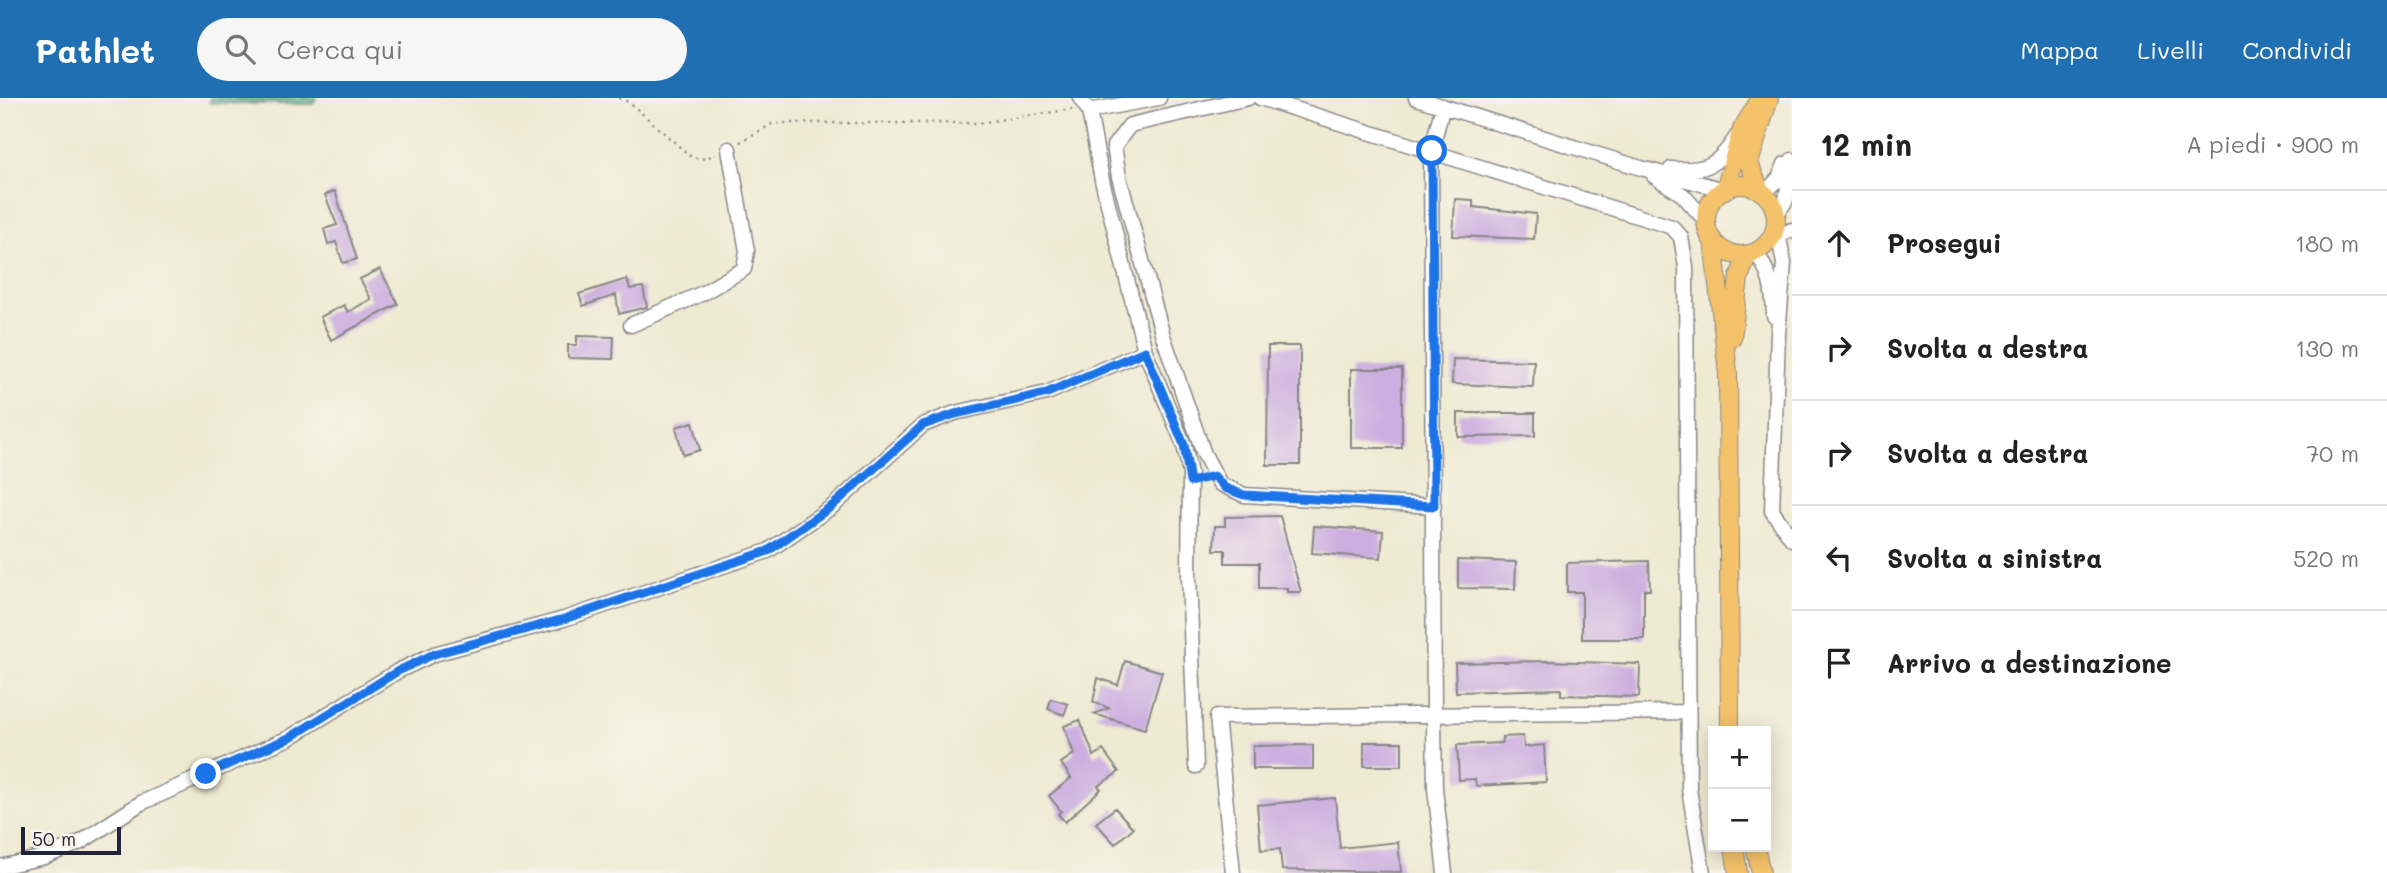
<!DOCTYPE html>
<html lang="it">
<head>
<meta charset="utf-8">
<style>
	:root { --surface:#fff; --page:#f6f6f6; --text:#222; --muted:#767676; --line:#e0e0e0; --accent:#1f6fb2 }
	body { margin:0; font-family:Mali,sans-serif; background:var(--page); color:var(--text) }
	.controls { position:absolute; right:21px; bottom:21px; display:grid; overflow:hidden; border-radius:0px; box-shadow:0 4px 18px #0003 }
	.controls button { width:63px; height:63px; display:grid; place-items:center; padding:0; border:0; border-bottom:2px solid var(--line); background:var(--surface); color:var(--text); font:35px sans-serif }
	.scale { position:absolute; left:21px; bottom:18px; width:100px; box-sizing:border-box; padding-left:7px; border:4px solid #22223b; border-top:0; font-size:19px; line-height:24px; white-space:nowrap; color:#22223b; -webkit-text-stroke:5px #f7f3e8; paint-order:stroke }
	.stop { position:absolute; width:21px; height:21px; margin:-16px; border:5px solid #1a73e8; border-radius:50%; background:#fff }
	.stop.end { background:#1a73e8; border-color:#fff; box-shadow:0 2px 7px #0008 }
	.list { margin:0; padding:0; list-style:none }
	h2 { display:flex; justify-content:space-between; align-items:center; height:91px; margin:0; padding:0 28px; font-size:30px }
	h2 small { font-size:23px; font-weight:400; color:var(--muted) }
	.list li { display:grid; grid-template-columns:46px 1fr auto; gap:21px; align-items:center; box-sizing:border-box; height:105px; padding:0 28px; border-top:2px solid var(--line) }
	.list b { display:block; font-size:26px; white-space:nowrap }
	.list em { font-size:23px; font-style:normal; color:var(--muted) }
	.icon { flex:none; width:38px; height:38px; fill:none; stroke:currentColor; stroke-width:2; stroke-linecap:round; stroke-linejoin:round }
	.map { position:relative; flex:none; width:1792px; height:775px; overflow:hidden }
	header { display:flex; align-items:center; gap:42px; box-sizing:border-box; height:98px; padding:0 35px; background:var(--accent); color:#fff }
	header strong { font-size:33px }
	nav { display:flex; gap:38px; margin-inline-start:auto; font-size:24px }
	.search { width:490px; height:63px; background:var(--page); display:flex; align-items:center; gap:18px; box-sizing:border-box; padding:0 24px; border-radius:38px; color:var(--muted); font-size:26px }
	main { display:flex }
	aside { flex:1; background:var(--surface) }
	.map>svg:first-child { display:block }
</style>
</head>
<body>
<header>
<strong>Pathlet</strong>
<div class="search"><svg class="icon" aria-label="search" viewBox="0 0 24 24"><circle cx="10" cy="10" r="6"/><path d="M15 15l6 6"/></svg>Cerca qui</div>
<nav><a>Mappa</a><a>Livelli</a><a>Condividi</a></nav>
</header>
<main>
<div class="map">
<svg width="1792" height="775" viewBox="0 0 1792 775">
	<defs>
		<pattern id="forest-firs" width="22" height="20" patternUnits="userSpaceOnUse" patternTransform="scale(1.75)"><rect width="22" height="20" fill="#6cbd89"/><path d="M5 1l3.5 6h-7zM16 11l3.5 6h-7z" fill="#589971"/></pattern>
	</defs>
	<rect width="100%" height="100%" fill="#f7f3e8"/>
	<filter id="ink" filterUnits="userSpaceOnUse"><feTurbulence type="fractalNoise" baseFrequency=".0143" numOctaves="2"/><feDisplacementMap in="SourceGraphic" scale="14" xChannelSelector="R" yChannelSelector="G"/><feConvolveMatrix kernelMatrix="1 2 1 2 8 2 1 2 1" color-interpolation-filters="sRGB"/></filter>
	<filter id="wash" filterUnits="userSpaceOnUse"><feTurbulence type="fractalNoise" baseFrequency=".00686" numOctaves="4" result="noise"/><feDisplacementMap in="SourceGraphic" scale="28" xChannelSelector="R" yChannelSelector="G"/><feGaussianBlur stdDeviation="1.57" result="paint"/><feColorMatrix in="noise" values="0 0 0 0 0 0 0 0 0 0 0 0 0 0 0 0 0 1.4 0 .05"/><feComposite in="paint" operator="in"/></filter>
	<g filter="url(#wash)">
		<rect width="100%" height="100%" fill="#efead2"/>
		<path fill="url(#forest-firs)" stroke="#477062" stroke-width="2" d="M210,0H316L313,6L210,5Z"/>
		<g id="blocks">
			<path fill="#ccafe0" d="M335,93L357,161L343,165L336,144L328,146L324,131L337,127L325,97Z
				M1455,101L1473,102V109L1536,116L1534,141L1453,138Z
				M380,171L398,206L331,242L320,219L344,207L348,214L371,201L360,181Z
				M627,181L630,191L643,189L647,209L619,216L616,197L583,208L579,196Z
				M577,238L614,239L613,261L568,260V247H577Z
				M1268,248H1300V367H1267Z
				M1453,261L1534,263L1533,289L1452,286Z
				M1351,271H1402V350H1351Z
				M1458,315H1535V338L1458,339Z
				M693,324L700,352L683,357L676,329Z
				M1280,418L1295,473L1301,494H1287V490H1259V465H1225V452H1214L1215,428H1225V419Z
				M1314,428L1383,433L1381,460L1312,455Z
				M1458,462L1516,464L1515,491L1458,490Z
				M1649,463L1650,492H1644V541H1582V494H1567V465Z
				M1125,563L1162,574L1145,631L1094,616L1109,610L1093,604L1098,580L1118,587Z
				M1546,563L1640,566L1639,599L1561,597V591L1456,594L1455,565Z
				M1051,601L1068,606L1064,617L1048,611Z
				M1080,622L1094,658L1103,652L1119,674L1098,688L1101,691L1065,724L1058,716L1061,713L1049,698L1071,680L1061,665L1074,656L1064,628Z
				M1523,638L1524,649L1544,647L1546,684L1476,688L1475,681L1459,682L1457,647L1502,645V639Z
				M1364,644H1402V668H1364Z
				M1313,647V671H1253V648Z
				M1335,700L1340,750L1398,744L1401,774L1282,772L1280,751L1261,752L1257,707Z
				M1115,710L1133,730L1115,746L1096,725Z"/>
		</g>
	</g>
	<g filter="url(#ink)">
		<use href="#blocks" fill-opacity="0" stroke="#888686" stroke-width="2"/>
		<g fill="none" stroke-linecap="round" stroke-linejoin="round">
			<defs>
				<path id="minor" d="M1080,0L1089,13L1102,82L1145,253L1184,347L1190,376L1189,477L1196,668
					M1248,0L1130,27L1114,48L1119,79L1163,238L1204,356L1220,386L1244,397L1434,408
					M1260,0L1672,129L1681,139L1686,169L1689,691L1703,775
					M1416,0L1641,70L1725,92
					M1443,8L1431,53L1434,622L1435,691L1445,775
					M1089,13L1159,0
					M1671,71C1706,73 1717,69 1737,38
					M1654,78L1683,97L1706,123
					M1764,96L1779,80L1785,66
					M1776,117L1786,102L1792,62
					M1776,126L1784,165L1778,236L1772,413L1792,441
					M1771,140L1792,132
					M1755,154C1771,174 1773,193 1774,218
					M631,227L703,195L744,171L747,153L729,51
					M0,769L44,759L81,744L141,705L289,640L398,573L434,556L564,521L768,453L833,408L923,327L955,315L1047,295L1145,253
					M1233,775L1217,619L1687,614"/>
				<path id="major" d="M1706 122a35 35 0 1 1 70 0a35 35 0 1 1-70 0Z
					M1725,92L1742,31L1761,0
					M1760,93L1749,65L1769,0
					M1713,142L1728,275L1730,633
					M1732,240L1739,179L1748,156
					M1734,749L1738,775
					M1755,749L1761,775"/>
			</defs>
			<use href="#minor" stroke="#888686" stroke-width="17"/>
			<use href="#major" stroke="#888686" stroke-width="20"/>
			<path stroke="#888686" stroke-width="2.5" stroke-dasharray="2 5" stroke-linecap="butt" d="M619,0L629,4L691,59L701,61L716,57
				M740,44L772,26L782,25H978L1074,11"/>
			<use href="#minor" stroke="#fff" stroke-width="14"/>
			<use href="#major" stroke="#f4c26a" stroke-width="18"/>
		</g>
	</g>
	<g fill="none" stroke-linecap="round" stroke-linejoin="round" filter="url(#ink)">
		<path stroke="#1a73e8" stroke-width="9" d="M206,676L289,640L398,573L434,556L564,521L768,453L832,408L923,327L955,316L1047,295L1145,253L1184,347L1190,384L1214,378L1225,390L1244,397L1434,408L1432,53"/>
	</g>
</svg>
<div class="controls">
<button>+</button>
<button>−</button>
</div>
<div class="scale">50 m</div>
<div class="stop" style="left:1432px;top:53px"></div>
<div class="stop end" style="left:206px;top:676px"></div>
</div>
<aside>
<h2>12 min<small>A piedi · 900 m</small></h2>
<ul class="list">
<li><svg class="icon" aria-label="ahead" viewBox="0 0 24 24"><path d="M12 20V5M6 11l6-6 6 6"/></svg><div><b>Prosegui</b></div><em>180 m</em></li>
<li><svg class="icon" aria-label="right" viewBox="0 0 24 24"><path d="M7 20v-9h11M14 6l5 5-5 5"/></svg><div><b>Svolta a destra</b></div><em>130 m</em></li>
<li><svg class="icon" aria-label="right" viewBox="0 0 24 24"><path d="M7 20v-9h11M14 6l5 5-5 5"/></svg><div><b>Svolta a destra</b></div><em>70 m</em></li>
<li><svg class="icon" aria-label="left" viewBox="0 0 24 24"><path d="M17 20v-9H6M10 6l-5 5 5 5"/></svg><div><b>Svolta a sinistra</b></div><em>520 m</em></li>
<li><svg class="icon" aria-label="arrive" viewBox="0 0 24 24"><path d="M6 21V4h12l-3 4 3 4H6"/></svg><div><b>Arrivo a destinazione</b></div></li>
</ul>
</aside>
</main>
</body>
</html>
